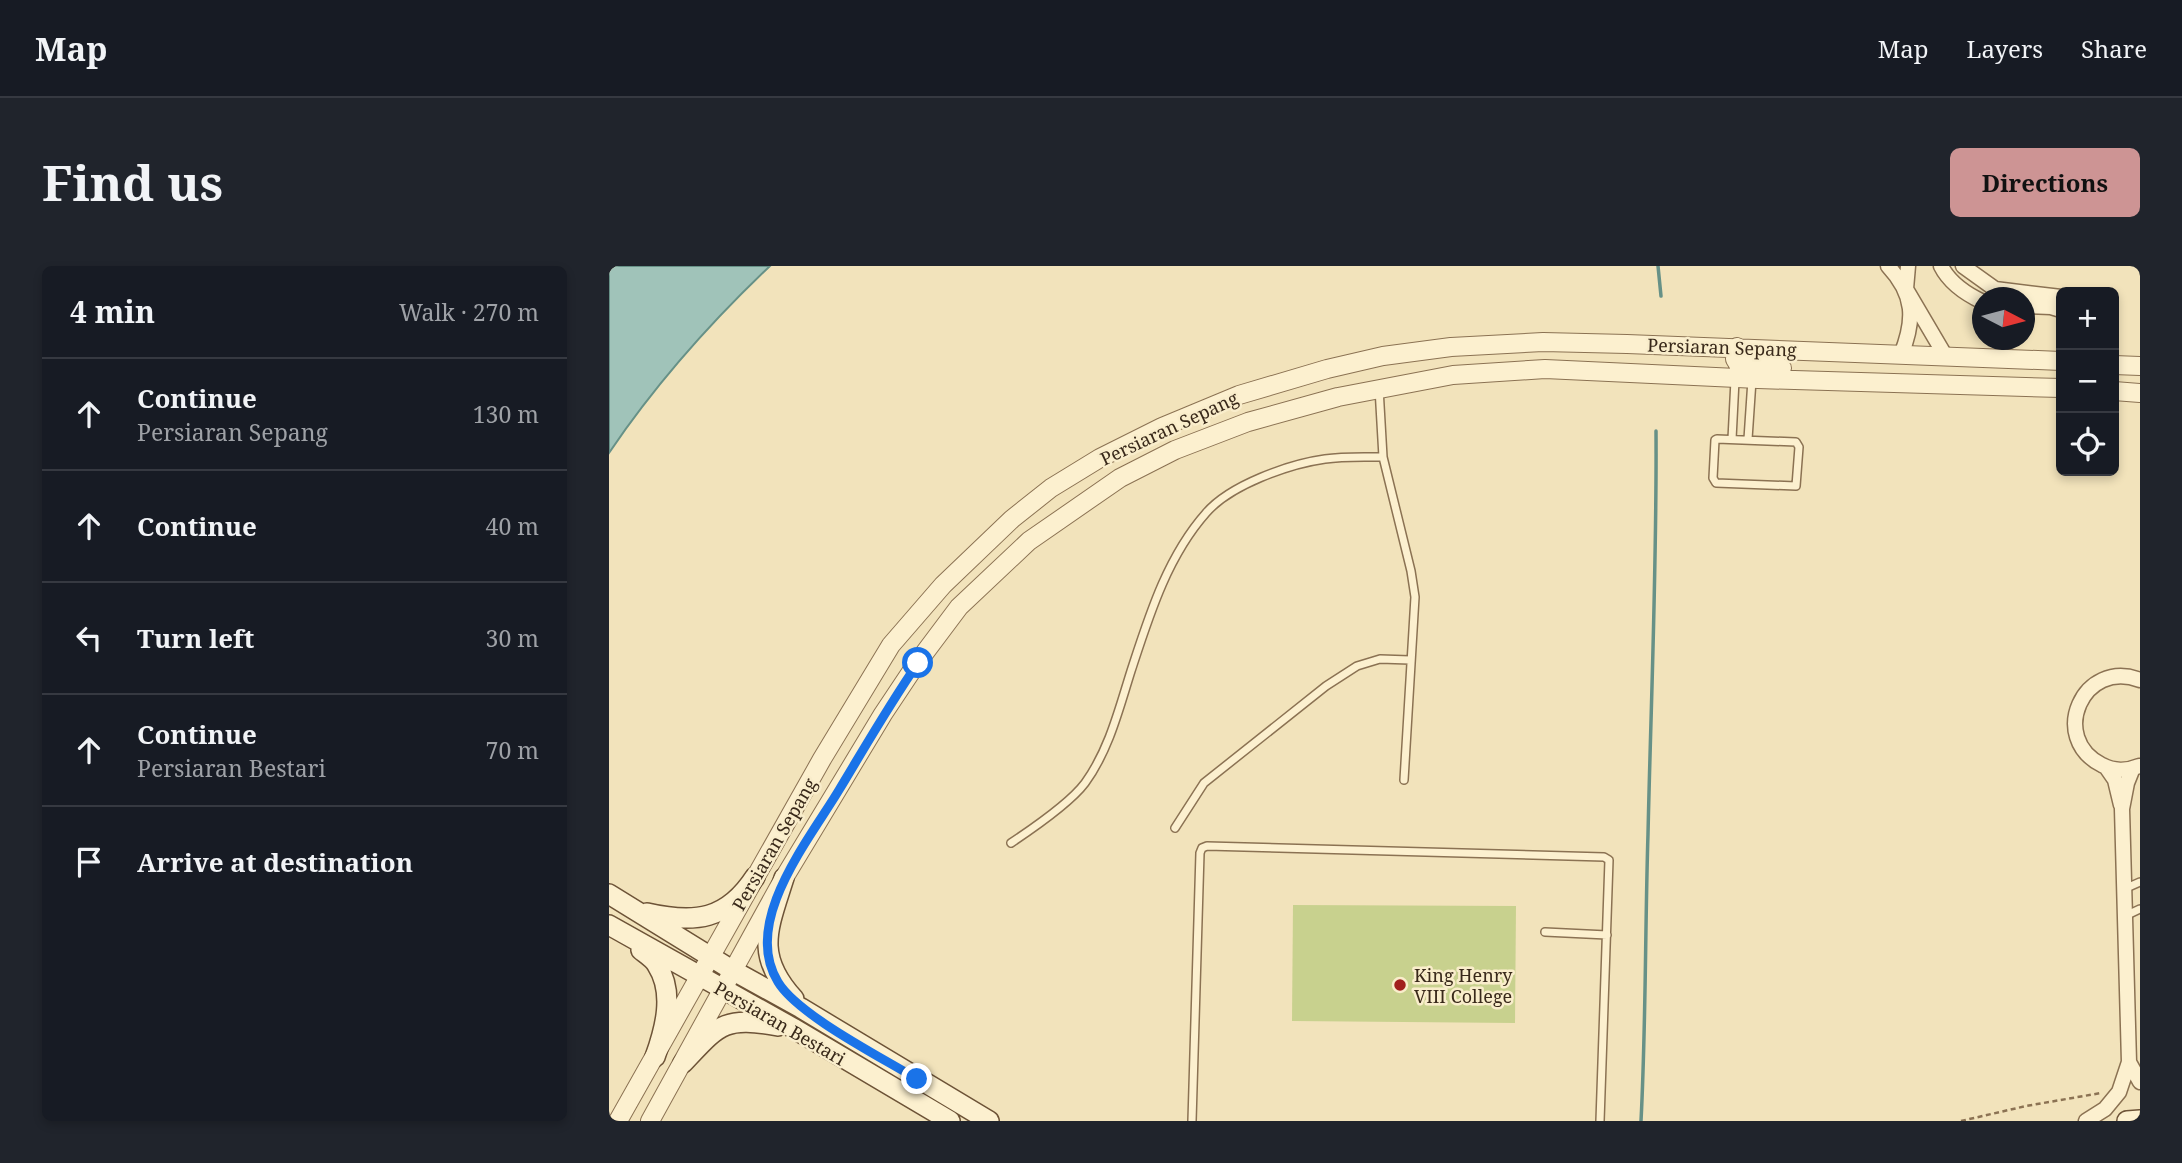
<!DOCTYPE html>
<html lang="en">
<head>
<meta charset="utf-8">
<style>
	:root { --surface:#171b24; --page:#20242c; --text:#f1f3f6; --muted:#9ea1a6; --line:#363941; --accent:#cd9494 }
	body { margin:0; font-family:"Noto Serif",serif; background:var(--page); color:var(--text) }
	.controls { position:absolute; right:21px; top:21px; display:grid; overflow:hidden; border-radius:10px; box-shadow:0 4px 10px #0003 }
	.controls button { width:63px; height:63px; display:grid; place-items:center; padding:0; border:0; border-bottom:2px solid var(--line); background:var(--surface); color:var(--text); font:35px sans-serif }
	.compass { position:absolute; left:1363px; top:21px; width:63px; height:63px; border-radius:50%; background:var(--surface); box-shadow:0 4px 10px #0003; rotate:96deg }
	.stop { position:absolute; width:21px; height:21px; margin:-16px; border:5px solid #1a73e8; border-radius:50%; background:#fff }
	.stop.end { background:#1a73e8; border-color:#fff; box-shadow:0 2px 7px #0008 }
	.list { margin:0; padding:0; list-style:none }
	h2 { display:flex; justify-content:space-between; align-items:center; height:91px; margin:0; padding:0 28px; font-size:30px }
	h2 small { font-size:23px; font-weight:400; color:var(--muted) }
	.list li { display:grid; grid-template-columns:46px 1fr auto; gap:21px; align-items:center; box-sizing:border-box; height:112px; padding:0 28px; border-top:2px solid var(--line) }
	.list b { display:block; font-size:26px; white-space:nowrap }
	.list p { margin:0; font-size:23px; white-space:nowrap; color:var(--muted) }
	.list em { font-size:23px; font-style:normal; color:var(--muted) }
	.icon { flex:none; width:38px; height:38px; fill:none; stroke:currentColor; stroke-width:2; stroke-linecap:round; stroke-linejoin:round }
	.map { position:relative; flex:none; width:1531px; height:855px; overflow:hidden; border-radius:10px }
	header { display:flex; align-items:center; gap:42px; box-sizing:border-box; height:98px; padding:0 35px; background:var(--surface); border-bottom:2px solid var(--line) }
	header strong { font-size:33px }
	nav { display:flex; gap:38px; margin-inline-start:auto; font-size:24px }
	.intro { display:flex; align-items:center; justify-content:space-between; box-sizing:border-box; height:168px; padding:0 42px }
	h1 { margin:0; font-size:49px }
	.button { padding:18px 32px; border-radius:10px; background:var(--accent); color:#111; font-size:24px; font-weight:700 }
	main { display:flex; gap:42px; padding:0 42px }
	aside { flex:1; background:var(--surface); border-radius:10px; box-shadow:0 4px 10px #0003 }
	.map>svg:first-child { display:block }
</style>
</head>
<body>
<header>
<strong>Map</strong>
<nav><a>Map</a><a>Layers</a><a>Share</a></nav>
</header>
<div class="intro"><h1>Find us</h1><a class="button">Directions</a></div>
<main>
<aside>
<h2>4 min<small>Walk · 270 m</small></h2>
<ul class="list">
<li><svg class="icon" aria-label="ahead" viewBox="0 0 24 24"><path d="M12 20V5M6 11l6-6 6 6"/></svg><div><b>Continue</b><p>Persiaran Sepang</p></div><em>130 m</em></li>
<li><svg class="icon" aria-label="ahead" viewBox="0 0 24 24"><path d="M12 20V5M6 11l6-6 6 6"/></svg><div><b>Continue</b></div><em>40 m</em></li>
<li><svg class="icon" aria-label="left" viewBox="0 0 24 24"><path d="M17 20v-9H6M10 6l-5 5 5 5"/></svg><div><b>Turn left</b></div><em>30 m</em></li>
<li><svg class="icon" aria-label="ahead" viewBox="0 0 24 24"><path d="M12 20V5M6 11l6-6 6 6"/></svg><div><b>Continue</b><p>Persiaran Bestari</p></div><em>70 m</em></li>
<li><svg class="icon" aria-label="arrive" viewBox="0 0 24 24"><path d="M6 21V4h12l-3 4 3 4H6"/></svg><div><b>Arrive at destination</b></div></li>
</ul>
</aside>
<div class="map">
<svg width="1531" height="855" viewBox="0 0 1531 855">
	<rect width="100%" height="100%" fill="#f2e3bb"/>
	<path fill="#c8d18e" d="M684,639L907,640L906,757L683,755Z"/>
	<path fill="#a0c3b9" stroke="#679187" stroke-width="2" d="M0,0H161C102,56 46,119 0,187Z"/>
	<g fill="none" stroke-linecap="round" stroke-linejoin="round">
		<path stroke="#679187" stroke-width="3.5" d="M1049,0L1052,30
			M1032,855C1037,759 1036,664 1039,568C1042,434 1048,299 1047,165"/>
		<defs>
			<path id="service" d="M770,122L774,191L802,305L806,331L795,514
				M1108,173L1187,176L1190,181L1187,220L1107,217L1104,212L1106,174Z
				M1123,173L1126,114
				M1139,173L1143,114
				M566,562L595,517L717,420L748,400L771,393L801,394
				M402,577C423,563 461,537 476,517C500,484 510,443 522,405C540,350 558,291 597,247C621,219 680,198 716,193C735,190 755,191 774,191
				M1515,623L1531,616
				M1516,650L1531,643
				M936,666L998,669
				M583,855L591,587L593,582L598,580L995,591L1000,594L991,855"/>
			<path id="minor" d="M1279,0C1306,29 1306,54 1292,89
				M1299,0L1297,23L1337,91
				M1332,0C1340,16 1357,28 1374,36
				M1354,0L1386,23L1452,31
				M1416,40L1442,41L1452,44
				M1530,500C1518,505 1504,505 1493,499C1439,472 1474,392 1531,414
				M1497,501L1506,514L1512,539
				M1520,796L1513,543L1518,517L1524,502
				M1477,855L1496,843L1510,826L1520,796L1531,816"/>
			<path id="tertiary" d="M1128,81L1126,93L1129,98L1135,100L1173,102
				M1505,99L1531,100
				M1505,125L1531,127
				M9,855L213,493L282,379L334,319L403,253L442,222L491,192L553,161L630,129L718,103L774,90L842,81L934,76L1018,78L1452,95
				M41,855L175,612L274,448L308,397L350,341L420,275L511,212L566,184L639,156L729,131L844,109L936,103L1149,113L1452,122"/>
			<path id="secondary" d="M175,612C159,663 145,689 185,733
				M0,628L123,704L192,742L380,855
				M38,647C86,658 118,654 146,611
				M0,659L184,762L341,855
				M32,684C37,688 45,693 48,699C66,727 56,763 46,791
				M74,797C110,759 114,750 169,760
				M1518,855L1531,854"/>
		</defs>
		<use href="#service" stroke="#8b7253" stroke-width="10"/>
		<use href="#minor" stroke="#8b7253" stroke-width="17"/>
		<use href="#tertiary" stroke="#8b7253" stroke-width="20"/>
		<use href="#secondary" stroke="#6d5337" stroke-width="22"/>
		<path stroke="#8b7253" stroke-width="2.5" stroke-dasharray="5 3.5" stroke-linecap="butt" d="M1352,855L1417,840L1492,827"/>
		<use href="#service" stroke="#fcf0cf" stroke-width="7"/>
		<use href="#minor" stroke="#fcf0cf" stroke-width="14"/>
		<use href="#tertiary" stroke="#fcf0cf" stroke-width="18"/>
		<use href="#secondary" stroke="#fcf0cf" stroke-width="19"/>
	</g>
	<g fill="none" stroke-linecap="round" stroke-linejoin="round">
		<path stroke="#1a73e8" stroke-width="9" d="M308,813C272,791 189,749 169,716C132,656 200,574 230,524C256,481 280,439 309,397"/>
	</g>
	<circle fill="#a11f1d" stroke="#f9edcb" stroke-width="2.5" cx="791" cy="719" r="7"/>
	<g text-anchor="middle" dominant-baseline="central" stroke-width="5" stroke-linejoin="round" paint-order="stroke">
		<g font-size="18" fill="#39291a" stroke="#f9edcb">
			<text transform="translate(1113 81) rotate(2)">Persiaran Sepang</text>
			<text transform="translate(560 162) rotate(-25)">Persiaran Sepang</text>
			<text transform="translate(165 578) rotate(-60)">Persiaran Sepang</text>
			<text transform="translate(171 757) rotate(30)">Persiaran Bestari</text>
		</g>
		<g font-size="18" fill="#39291a" stroke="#f9edcb" text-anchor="start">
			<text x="805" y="709">King Henry<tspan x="805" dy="21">VIII College</tspan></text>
		</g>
	</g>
</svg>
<div class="controls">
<button>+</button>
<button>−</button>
<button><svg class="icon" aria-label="locate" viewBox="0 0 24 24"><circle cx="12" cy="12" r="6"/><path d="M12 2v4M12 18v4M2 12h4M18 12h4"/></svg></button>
</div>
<svg class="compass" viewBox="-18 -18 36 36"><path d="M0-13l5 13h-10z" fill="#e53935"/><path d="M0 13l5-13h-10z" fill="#9ea1a6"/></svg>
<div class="stop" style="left:309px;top:397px"></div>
<div class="stop end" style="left:308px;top:813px"></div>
</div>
</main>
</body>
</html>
